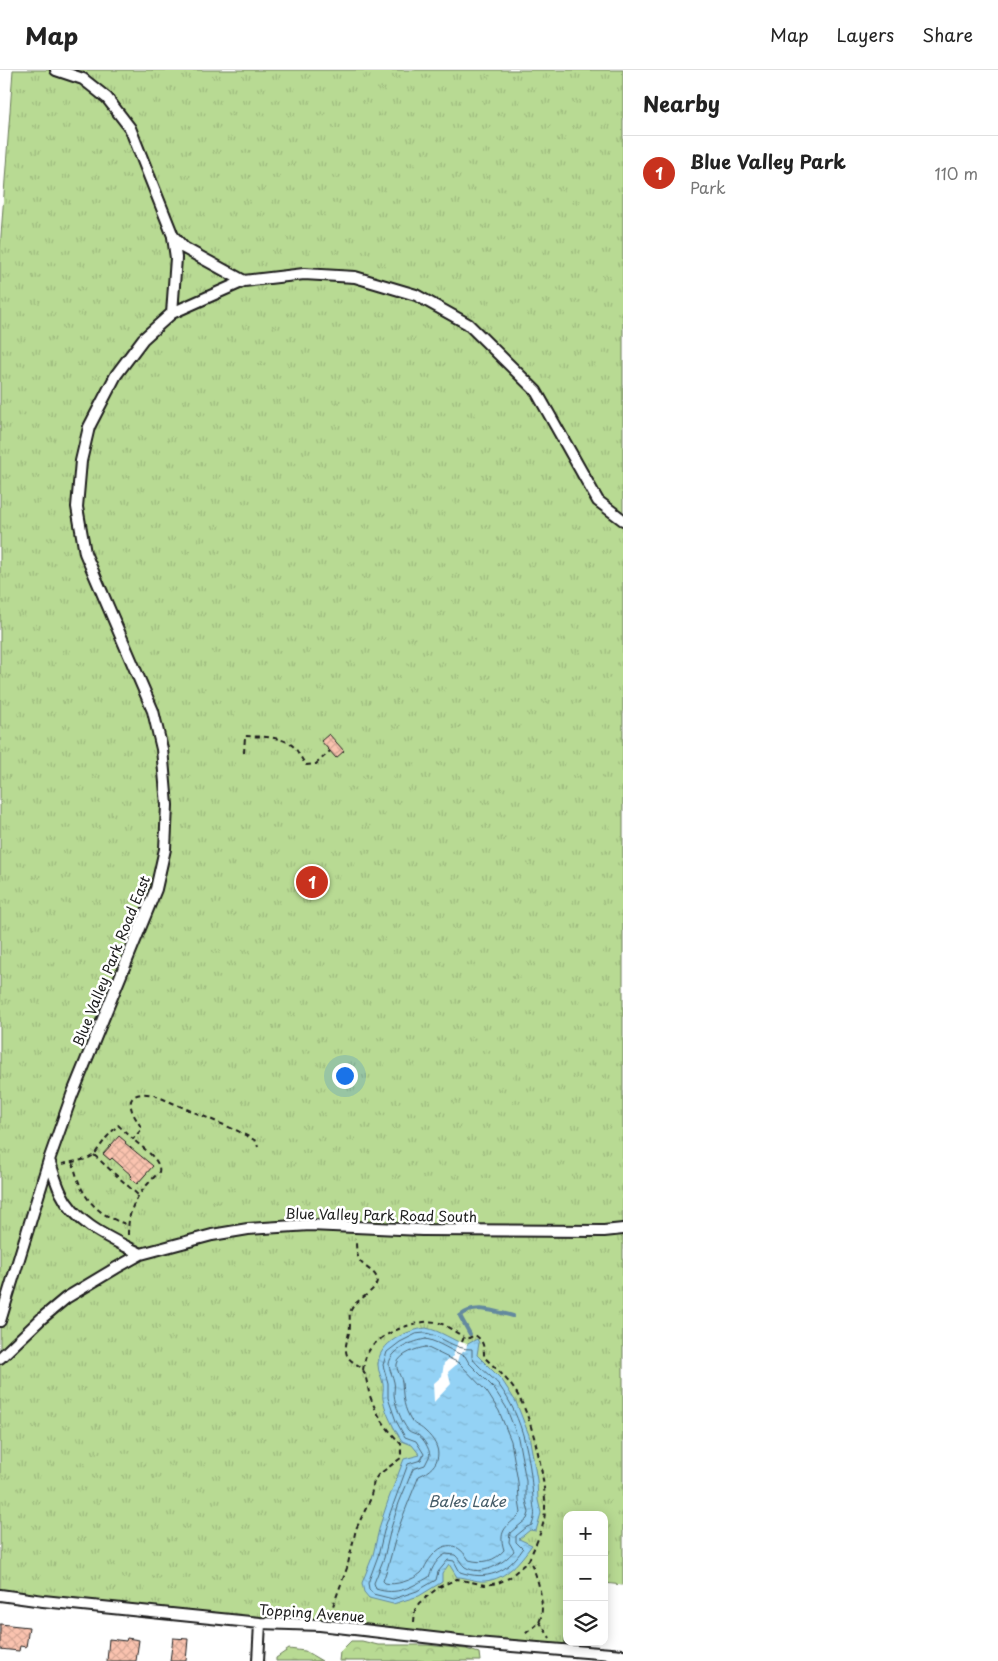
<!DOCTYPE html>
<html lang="en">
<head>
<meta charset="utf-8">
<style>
	:root { --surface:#fff; --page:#f2f2f2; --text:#222; --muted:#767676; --line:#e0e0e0; --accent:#c8321e }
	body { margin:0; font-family:"Playpen Sans",sans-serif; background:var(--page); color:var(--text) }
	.controls { position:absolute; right:15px; bottom:15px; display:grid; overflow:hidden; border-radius:10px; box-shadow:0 2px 12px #0003 }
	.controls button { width:45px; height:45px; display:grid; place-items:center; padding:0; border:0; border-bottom:1px solid var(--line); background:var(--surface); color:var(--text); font:25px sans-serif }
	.you { position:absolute; left:344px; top:1005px; width:18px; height:18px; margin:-12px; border:4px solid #fff; border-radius:50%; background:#1a73e8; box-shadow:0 0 0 8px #1a73e833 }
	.badge { display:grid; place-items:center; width:32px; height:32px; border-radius:50%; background:var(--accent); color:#fff; font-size:16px; font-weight:700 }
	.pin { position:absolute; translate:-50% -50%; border:2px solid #fff; box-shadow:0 1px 5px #0006 }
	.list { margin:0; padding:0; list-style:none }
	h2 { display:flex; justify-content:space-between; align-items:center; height:65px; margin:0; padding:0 20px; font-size:21px }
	h2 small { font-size:16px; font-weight:400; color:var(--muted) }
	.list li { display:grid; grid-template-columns:32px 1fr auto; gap:15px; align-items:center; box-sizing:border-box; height:75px; padding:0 20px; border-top:1px solid var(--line) }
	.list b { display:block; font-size:19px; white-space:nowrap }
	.list p { margin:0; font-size:16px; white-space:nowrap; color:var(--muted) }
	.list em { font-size:16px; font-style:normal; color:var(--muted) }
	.icon { flex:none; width:28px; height:28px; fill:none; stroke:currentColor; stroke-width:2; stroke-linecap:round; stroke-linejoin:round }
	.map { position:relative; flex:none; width:623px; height:1591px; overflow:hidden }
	header { display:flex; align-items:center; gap:30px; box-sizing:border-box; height:70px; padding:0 25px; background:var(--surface); border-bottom:1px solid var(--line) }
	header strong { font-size:24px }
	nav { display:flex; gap:28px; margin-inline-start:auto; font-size:18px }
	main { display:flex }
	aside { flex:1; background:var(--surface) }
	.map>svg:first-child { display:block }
</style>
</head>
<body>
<header>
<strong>Map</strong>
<nav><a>Map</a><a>Layers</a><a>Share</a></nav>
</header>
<main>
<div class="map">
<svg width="623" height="1591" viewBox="0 0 623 1591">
	<defs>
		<pattern id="forest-crowns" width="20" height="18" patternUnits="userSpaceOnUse" patternTransform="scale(1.25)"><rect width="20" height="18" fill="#b8da93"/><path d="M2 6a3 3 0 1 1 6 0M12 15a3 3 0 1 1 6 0" fill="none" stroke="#9eba7e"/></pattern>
		<pattern id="park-tufts" width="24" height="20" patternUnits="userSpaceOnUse" patternTransform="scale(1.25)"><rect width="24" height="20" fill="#b8da93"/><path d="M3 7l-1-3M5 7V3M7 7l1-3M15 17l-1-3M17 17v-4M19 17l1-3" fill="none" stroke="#9eba7e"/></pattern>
		<pattern id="water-ripples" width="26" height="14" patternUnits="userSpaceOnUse" patternTransform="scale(1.25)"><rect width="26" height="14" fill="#94d2f5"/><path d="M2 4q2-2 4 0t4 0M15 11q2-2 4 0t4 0" fill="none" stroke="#7fb4d1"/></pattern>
		<pattern id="building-cross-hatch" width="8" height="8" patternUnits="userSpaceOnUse" patternTransform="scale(1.25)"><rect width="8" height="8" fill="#fac3af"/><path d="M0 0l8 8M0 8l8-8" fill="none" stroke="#d6a796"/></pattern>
	</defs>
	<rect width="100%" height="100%" fill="#fff"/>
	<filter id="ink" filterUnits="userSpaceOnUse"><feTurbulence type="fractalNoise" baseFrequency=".02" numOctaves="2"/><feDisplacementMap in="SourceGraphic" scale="10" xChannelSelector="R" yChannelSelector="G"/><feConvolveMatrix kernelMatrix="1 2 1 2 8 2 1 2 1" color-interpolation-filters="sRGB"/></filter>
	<g filter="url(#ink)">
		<path fill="url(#forest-crowns)" stroke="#6a7b58" d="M351,1571H362L378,1575H427L466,1579L479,1583L480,1591H339L340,1582Z
			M289,1579L305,1581L322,1591H276V1588Z"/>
		<path fill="url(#park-tufts)" stroke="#6a7b58" d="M13,0H623V1515L604,1513V1445H567V1547L564,1577L406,1559L257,1548L0,1521V179Z"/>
		<path fill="url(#water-ripples)" stroke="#64899e" d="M426,1258C441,1261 452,1270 466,1275L477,1269L479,1273L477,1285L502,1310L516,1332L529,1365L537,1410L538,1430L541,1443L536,1461L530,1460L519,1469L532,1475C520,1491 507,1509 485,1511C475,1512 467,1507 457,1507L449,1494L442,1504V1512L419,1526L393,1534L369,1528L364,1522L362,1513L373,1485L380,1455L389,1428L404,1389L420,1385L412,1375L402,1371C394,1358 386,1345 383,1329C382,1324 384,1319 383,1314C382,1307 378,1302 378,1295C378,1272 408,1260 426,1258Z"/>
		<path fill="#fff" d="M458,1271L467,1274L466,1280L459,1285L456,1295L448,1302L451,1314L434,1332L433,1314L442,1306L444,1293L453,1286Z"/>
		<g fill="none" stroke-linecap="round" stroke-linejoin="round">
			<path stroke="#4c6573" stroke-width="1" d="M426,1263C442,1266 455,1280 472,1279C472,1282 472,1284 472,1287C475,1295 493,1307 499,1315C524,1350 530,1387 533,1428C533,1441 537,1441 532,1455L527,1457L516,1466V1472L523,1479C507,1503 487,1511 460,1502L454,1491L448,1490L438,1502L436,1510L417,1521L393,1529L373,1524L369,1519L368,1513L378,1486L385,1457L408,1394L421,1390L424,1384L416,1371L405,1367L396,1351L388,1328V1313L383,1295L387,1282L400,1272L416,1264Z
				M426,1269C440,1272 452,1282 465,1286L469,1293L493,1317L506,1337L518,1368L526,1411V1430L529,1443L527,1449L510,1463L509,1472L514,1481C503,1494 482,1507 465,1497C461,1494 459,1488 455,1485L446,1484C437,1488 432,1498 429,1507C411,1517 397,1526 376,1519L374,1513L384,1488L391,1458L399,1433L413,1399L425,1395L430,1385C429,1378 424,1369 418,1365C415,1363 411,1363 408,1360C401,1351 395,1335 394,1324C394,1320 395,1316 394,1312C393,1306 389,1300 389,1294C391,1279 414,1271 426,1269Z
				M426,1277L459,1293L487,1322L499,1341L511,1371L518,1412L519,1431L521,1443C509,1456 497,1458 504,1480C495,1491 483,1494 469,1490C455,1468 440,1473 427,1493C425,1496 424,1500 421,1503C413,1510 395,1516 385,1513L383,1511C390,1493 393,1475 399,1457C405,1440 412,1423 419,1406C442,1396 444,1378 425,1361C418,1354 414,1357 409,1346C403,1335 403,1324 402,1312C401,1306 396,1300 397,1294C399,1284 418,1278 426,1277Z"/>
			<path stroke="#64899e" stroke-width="4" d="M470,1264L460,1246C475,1233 496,1242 513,1246"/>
		</g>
		<path fill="url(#building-cross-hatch)" stroke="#1c1c1c" d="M329,664L344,681L336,688L321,671Z
			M119,1066L126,1072L125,1073L153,1096L137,1114L130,1108L132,1106L112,1088L110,1090L103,1084Z
			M0,1554L29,1557L26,1577L20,1576L19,1581L0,1579Z
			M127,1568L139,1570L136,1591H107L109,1569L126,1571Z
			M173,1568L188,1569L186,1591H170Z"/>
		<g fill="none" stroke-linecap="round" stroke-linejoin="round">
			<defs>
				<path id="street" d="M56,0L83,9L107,28L130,58L173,166L184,178L244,211L304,204L355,207L416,225L468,254L536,321L598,431L623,450
					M172,243L176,188L173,167
					M49,1090C53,1101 56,1113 61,1123C76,1155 112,1169 141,1184
					M0,1251L49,1090L72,1025L156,819L165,779L167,735L162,679L153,641L85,483L77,437L81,391L89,357L116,305L143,269L172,243L244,211
					M0,1288L42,1248L66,1228L116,1198L141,1184L212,1165L248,1159L310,1155L422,1160L604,1161L623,1159
					M0,1525L43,1531L260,1553L320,1555L476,1573L623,1585
					M258,1591L260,1553"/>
			</defs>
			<use href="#street" stroke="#1c1c1c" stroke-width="14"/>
			<path stroke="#1c1c1c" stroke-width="2" stroke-dasharray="5 4" stroke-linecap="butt" d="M244,683L245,666C260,667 283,665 295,678C299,683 302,690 306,695L316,694L330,681
				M94,1085L138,1125
				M73,1092C80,1126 95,1145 129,1155
				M62,1094L87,1089L94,1085L106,1068L118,1055L133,1069L142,1059C139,1053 132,1044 131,1037C128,1022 145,1023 154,1025L238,1061L256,1071L258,1077
				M128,1165C128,1134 139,1123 159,1102C162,1090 141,1077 133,1069
				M462,1272L464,1267L469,1268L475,1265C484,1271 484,1277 484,1287C498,1300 513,1314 521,1331C534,1356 551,1427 543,1454C540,1466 534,1478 529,1490C537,1502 547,1539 539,1552C535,1557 528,1561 524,1565
				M363,1300C364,1294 365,1287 368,1282C378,1264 416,1249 436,1252C446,1254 454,1262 463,1266
				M330,1544L347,1498L356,1459L370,1430L374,1411L378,1405L401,1388V1374C387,1359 377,1346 370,1326C368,1320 366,1304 363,1300C357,1292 347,1292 346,1281C345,1274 348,1269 349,1262C351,1256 349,1249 350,1243C353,1229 374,1225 377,1211C378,1202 364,1198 360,1191C356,1184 356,1176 356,1169
				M539,1551L550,1568
				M414,1552L415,1540L419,1533L439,1517L457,1509L485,1515L498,1513L509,1508L529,1490"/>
			<use href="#street" stroke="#fff" stroke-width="10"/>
		</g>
	</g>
	<g text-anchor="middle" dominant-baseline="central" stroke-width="5" stroke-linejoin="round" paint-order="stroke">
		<g font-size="14" fill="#1c1c1c" stroke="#fff">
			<text transform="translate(111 891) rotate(-68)">Blue Valley Park Road East</text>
			<text transform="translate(381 1145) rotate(1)">Blue Valley Park Road South</text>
			<text transform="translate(312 1543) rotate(4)">Topping Avenue</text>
		</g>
		<g font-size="15" font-style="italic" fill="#465c68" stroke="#fff">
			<text x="467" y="1430">Bales Lake</text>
		</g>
	</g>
</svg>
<div class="controls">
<button>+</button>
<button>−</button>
<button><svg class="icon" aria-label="layers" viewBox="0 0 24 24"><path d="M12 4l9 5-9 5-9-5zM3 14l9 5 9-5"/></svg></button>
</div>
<div class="you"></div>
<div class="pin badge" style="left:312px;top:812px">1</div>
</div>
<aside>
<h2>Nearby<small></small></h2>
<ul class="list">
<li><span class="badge">1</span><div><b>Blue Valley Park</b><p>Park</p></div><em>110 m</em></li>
</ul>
</aside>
</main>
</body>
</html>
